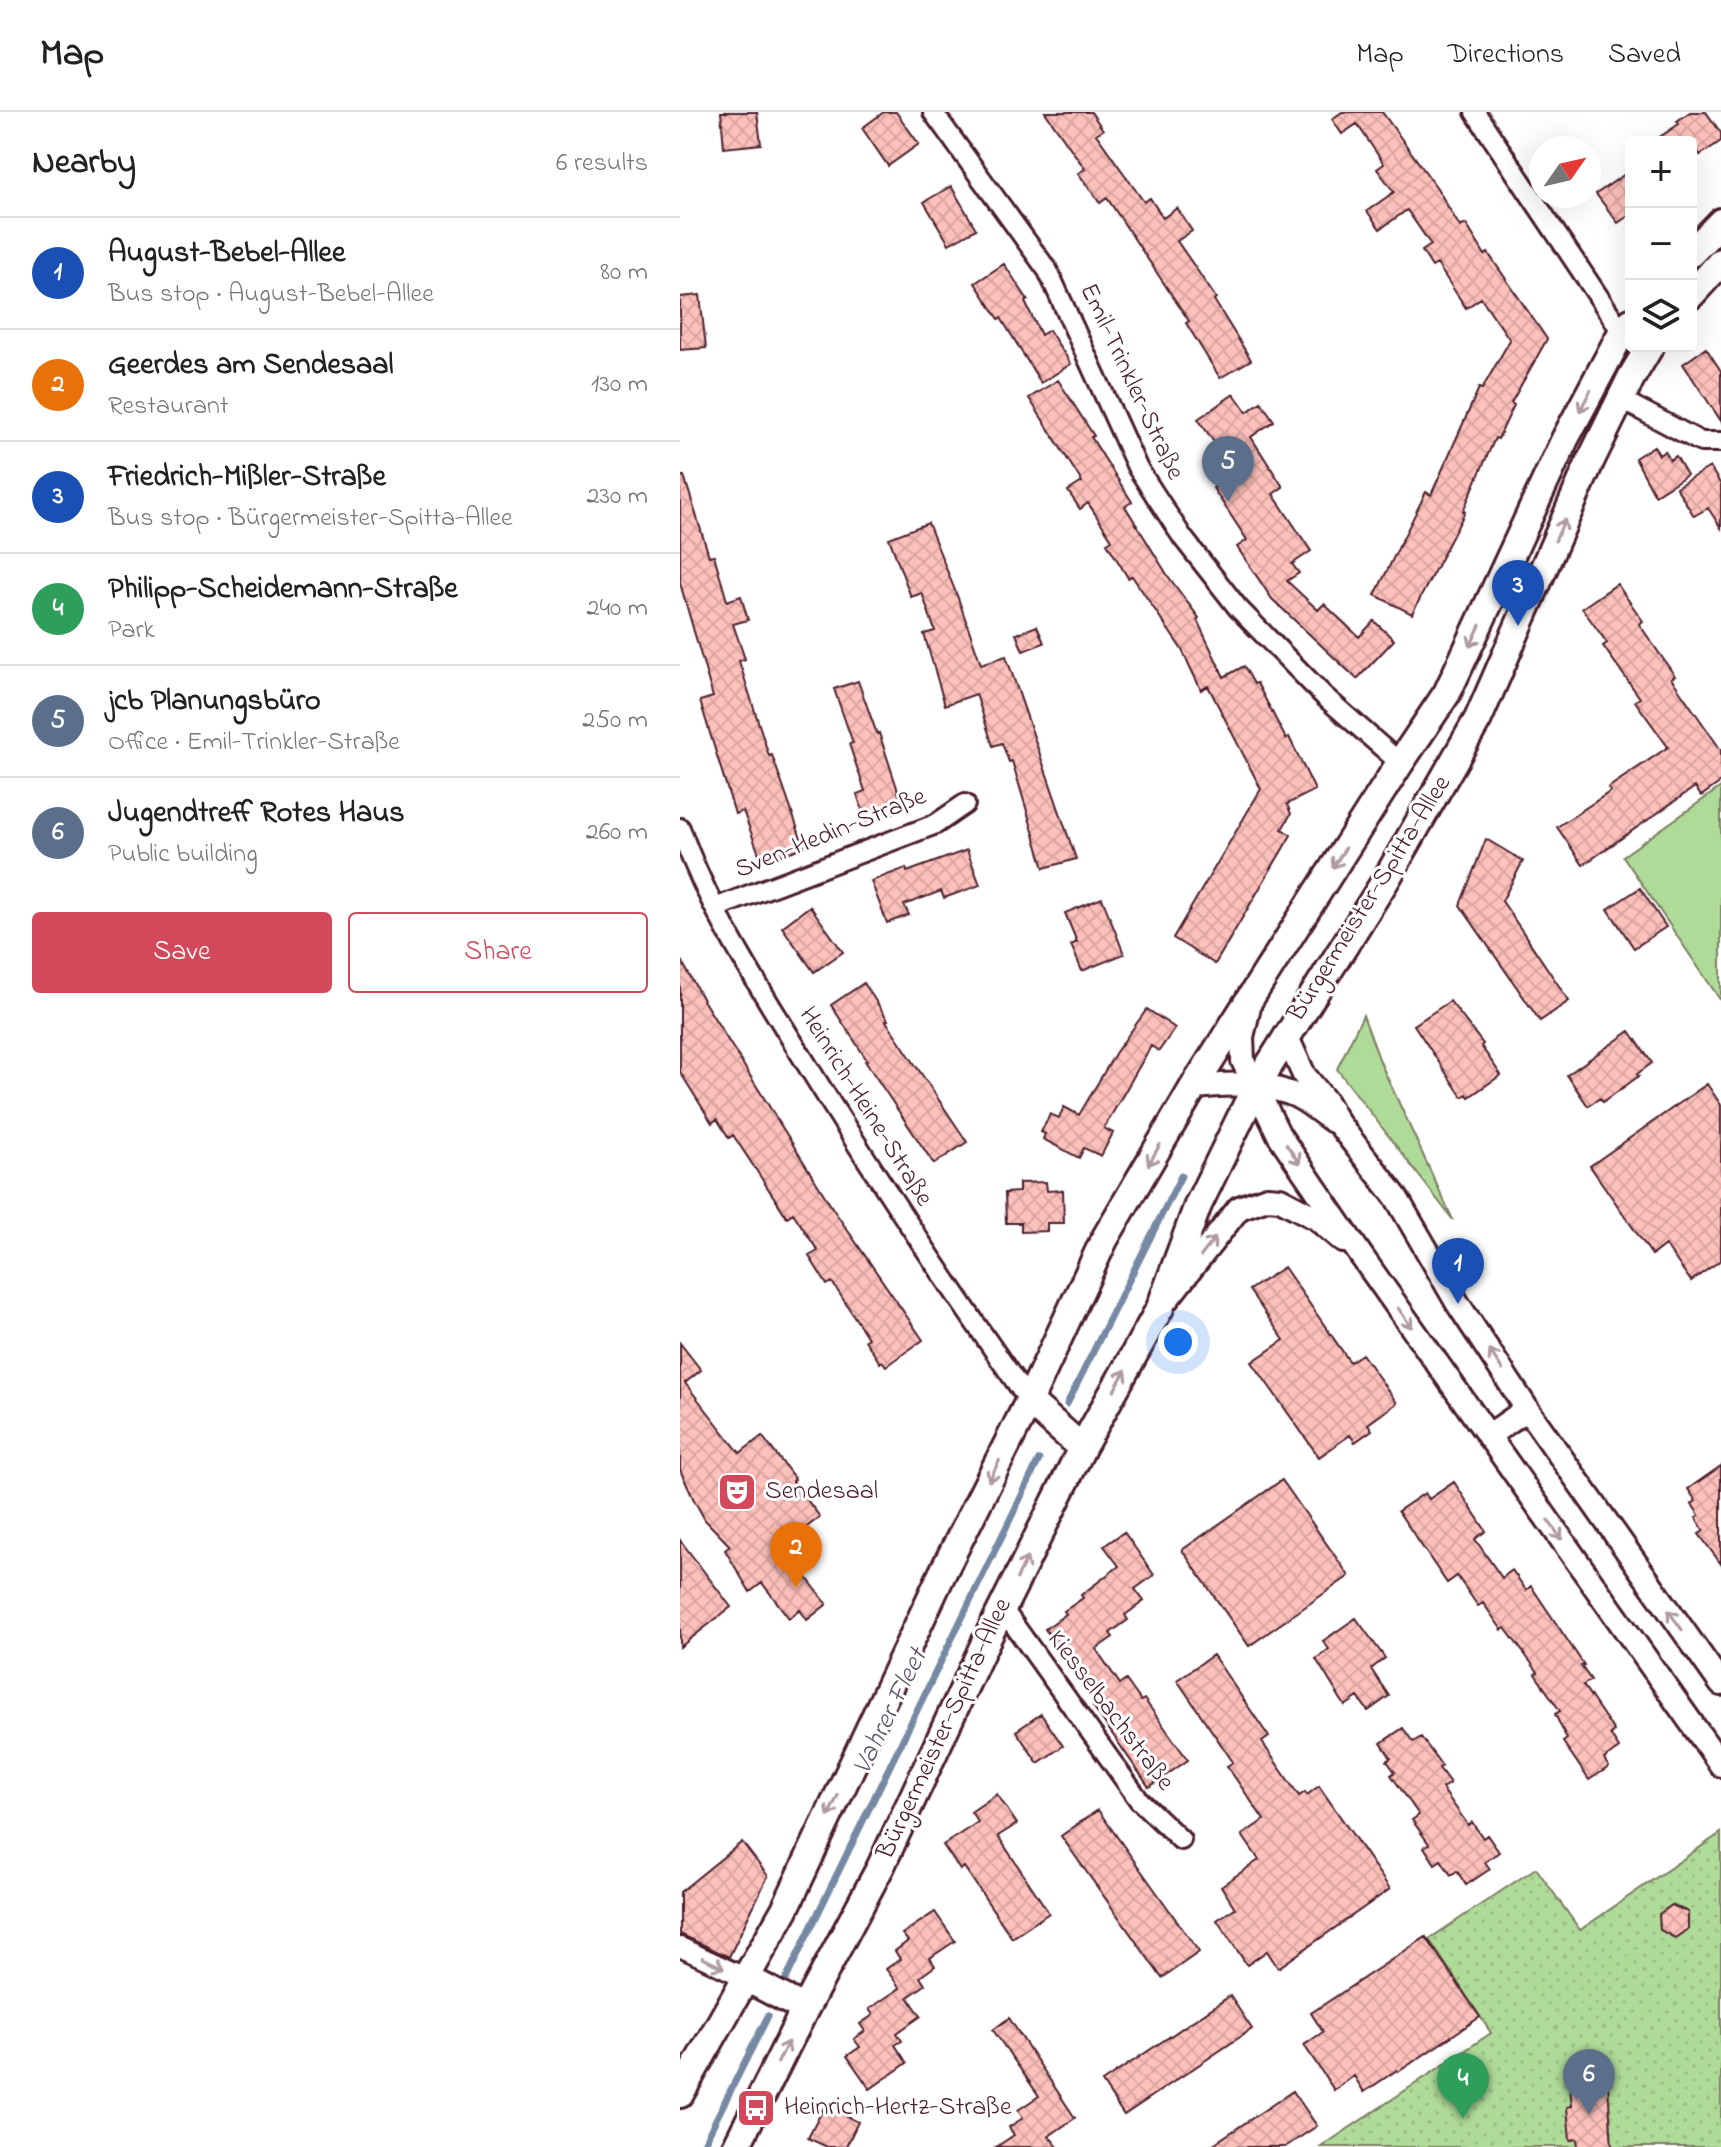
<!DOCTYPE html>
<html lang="en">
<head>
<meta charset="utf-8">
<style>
	:root { --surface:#fff; --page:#f2f2f2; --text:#222; --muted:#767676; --line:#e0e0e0; --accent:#d1495b }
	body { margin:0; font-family:"Indie Flower",sans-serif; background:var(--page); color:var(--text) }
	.controls { position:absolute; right:24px; top:24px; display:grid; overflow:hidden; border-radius:8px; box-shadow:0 8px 32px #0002 }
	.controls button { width:72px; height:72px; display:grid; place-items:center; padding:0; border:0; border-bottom:2px solid var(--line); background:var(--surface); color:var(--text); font:40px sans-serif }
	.compass { position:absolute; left:849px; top:24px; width:72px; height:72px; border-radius:50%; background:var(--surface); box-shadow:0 8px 32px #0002; rotate:56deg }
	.you { position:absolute; left:498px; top:1230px; width:28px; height:28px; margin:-20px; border:6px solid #fff; border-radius:50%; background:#1a73e8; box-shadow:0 0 0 12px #1a73e833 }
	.badge { display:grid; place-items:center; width:52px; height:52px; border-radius:50%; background:var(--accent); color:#fff; font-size:26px; font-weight:700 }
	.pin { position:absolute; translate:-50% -66px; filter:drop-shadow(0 2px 4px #0008) }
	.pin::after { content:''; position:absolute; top:42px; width:28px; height:24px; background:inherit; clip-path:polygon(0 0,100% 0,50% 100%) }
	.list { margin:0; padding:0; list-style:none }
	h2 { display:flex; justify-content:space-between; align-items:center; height:104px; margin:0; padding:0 32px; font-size:34px }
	h2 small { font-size:26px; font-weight:400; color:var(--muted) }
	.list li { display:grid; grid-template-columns:52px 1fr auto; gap:24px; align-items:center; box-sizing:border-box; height:112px; padding:0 32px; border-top:2px solid var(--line) }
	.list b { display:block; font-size:30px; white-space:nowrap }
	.list p { margin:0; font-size:26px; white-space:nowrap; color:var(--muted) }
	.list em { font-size:26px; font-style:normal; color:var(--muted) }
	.actions { display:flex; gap:16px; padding:24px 32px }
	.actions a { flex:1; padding:18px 0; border:2px solid var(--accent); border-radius:8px; text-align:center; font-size:28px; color:var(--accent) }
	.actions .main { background:var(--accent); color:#fff }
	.icon { flex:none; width:44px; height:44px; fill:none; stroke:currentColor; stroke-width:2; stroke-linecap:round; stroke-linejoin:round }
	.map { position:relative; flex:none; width:1041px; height:2035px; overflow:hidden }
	header { display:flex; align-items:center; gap:48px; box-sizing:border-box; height:112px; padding:0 40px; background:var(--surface); border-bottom:2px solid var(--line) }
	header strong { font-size:38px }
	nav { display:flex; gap:44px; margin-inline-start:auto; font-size:28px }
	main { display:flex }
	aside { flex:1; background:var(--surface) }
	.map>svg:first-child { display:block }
</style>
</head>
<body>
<header>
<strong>Map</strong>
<nav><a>Map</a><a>Directions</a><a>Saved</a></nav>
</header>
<main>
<aside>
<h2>Nearby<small>6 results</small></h2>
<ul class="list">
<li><span class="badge" style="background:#1a4fb4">1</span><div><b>August-Bebel-Allee</b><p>Bus stop · August-Bebel-Allee</p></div><em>80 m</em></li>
<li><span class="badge" style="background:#e8710a">2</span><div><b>Geerdes am Sendesaal</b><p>Restaurant</p></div><em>130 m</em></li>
<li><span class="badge" style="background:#1a4fb4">3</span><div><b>Friedrich-Mißler-Straße</b><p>Bus stop · Bürgermeister-Spitta-Allee</p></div><em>230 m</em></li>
<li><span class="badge" style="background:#2e9e5b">4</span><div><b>Philipp-Scheidemann-Straße</b><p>Park</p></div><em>240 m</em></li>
<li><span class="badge" style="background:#5c6f8a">5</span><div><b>jcb Planungsbüro</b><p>Office · Emil-Trinkler-Straße</p></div><em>250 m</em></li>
<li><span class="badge" style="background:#5c6f8a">6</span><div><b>Jugendtreff Rotes Haus</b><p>Public building</p></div><em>260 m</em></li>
</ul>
<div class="actions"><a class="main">Save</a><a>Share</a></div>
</aside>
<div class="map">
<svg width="1041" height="2035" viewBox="0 0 1041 2035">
	<defs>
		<pattern id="park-dots" width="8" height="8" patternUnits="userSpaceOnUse" patternTransform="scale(2)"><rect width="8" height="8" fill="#afdb99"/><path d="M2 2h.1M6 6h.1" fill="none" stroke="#98bc84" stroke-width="1.8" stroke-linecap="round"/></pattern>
		<pattern id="building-cross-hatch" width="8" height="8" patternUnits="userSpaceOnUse" patternTransform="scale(2)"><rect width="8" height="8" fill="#fdc1bb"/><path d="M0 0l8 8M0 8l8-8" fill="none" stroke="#daa5a1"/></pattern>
	</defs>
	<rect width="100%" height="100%" fill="#fff"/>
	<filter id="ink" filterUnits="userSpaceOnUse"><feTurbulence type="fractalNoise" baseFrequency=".0125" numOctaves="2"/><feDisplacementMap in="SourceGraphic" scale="16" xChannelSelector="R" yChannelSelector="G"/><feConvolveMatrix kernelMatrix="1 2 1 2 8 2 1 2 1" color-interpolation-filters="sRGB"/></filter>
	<g filter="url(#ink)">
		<path fill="#afdb99" stroke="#7c7d62" stroke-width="2" d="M1041,675V889L943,744Z
			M683,903L701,952L773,1108L657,957Z"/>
		<path fill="url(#park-dots)" stroke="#7c7d62" stroke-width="2" d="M1041,1721V2035H641L811,1921L749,1827L856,1756L900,1818Z"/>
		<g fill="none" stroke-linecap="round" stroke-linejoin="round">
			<path stroke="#7689a4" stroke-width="7" d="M387,1292L501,1064
				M104,1871L359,1348
				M22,2035L88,1904"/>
		</g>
		<path fill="url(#building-cross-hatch)" stroke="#4a1f2b" stroke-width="2" d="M41,0H77L81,32L44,36Z
			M204,0H216L239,32L208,54L182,16Z
			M365,0H411L423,18L416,22L464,90L470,86L483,106L497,96L512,119L497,129L536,186L534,188L571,248L540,266L506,211L509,209L427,86L420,91L398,61L405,57Z
			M662,0H702L757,76L780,115L786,112L805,143L808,141L867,227L831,291L834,293L818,327L815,326L783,399L785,400L732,502L695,483L746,380L751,383L799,276L802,277L830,228L801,186L786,196L757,152L752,155L742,139L751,133L727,98L700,117L687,99L714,80L697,57L704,52L677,12L662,22L652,7Z
			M1010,0H1026L1041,21V29L1020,43L1012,30H972L999,12L997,9Z
			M951,58V102L938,111L916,82Z
			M271,74L296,117L269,132L244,90Z
			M324,152L348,188L345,190L361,223L369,218L391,252L361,271L321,206L319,207L295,171Z
			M20,183L26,236L0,238V185Z
			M1026,236L1041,259V309L1003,252Z
			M378,268L414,324L411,325L452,390L445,394L488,464L519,506L517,508L544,565L564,554L574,572L577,571L606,627L609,625L635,678L607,692L611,702L602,717L611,723L535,852L493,826L581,677L528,574L521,578L502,538L452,464L448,466L427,431L432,428L408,391L400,397L388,379L402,370L349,286Z
			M554,282L567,300L581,290L594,309L571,325L603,375L593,382L631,439L612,452L619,461L607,469L638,498L644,492L679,525L694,509L714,528L677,567L592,487L557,435L567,428L533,376L556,362L518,307Z
			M974,334L979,343L985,339L990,348L996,344L1007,363L975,383L955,346Z
			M1030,355L1041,373V416L1028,396L1014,404L996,375Z
			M0,364H4L29,444L34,443L47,489L61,484L68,508L53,512L65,547L59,549L89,644L92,643L124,735L82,750L63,699L55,702L20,589L33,585L0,471Z
			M248,411L278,486L301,552L326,544L396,747L364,756L332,649L329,650L322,631L313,634L296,582L265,593L244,522L255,519L242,481L231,485L209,426Z
			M937,472L963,509L959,512L995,564L991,566L1041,638V670L1021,684L1015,675L903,753L877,715L931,679L928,676L988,635L955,589L960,586L923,534L927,531L902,496Z
			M357,514L364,531L343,539L336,522Z
			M178,569L197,622L199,621L224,697L186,710L177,682L185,679L169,632L173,631L154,577Z
			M806,727L843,749L822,789L889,889L860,909L780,793Z
			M287,738L300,773L264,786L261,779L224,793L229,803L207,811L191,769L226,756L227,760Z
			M960,776L986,815L954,836L928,797Z
			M422,786L444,842L402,859L391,833L397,830L385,801Z
			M130,794L163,840L134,860L102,815Z
			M0,846L23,888L153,1097L243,1228L206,1254L202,1249L200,1251L185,1228L188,1226L152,1170L147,1173L129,1144L138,1139L113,1101L107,1105L53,1023L49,1026L37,1007L32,1011L0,960Z
			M184,871L208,908L206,909L287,1030L254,1052L185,949L187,948L151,893Z
			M770,889L803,932L801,934L821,963L789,985L787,982L782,985L734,913Z
			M467,897L495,916L479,939L471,934L424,1016L433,1021L421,1044L404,1036L399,1046L363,1027L365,1022L361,1020L370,1002L379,1006L384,995L399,1003L436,940Z
			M950,919L972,951L957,962L959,964L923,990L920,986L908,994L887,963Z
			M1027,972L1041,993V1148L1011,1169L985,1133L972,1143L910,1054Z
			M366,1070L367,1079L383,1078L384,1111H367V1119L341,1120V1111H326L325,1081L339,1080V1071Z
			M604,1155L670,1250L682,1242L717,1291L688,1312L692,1318L675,1330L670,1323L639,1345L572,1250L604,1228L569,1178Z
			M0,1231L21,1258L5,1271L60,1341L82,1324L115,1367L113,1369L140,1405L120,1420L122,1423L113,1430L114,1449L147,1492L127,1508L120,1498L109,1506L82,1471L70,1480L45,1438L50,1434L25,1408L14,1388L0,1358Z
			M1041,1354V1452L1019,1422L1024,1419L1016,1406L1019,1403L1012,1392L1016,1389L1008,1377Z
			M602,1368L669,1464L569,1534L502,1438Z
			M774,1370L806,1419L795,1427L822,1466L832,1458L846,1478L851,1474L904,1553L901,1554L911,1568L903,1573L934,1619L930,1622L939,1636L924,1647L929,1655L909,1668L883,1630L887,1627L875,1602L880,1599L855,1562L858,1560L825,1516L822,1518L803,1491L798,1494L777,1464L767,1471L718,1399L745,1381L749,1387Z
			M444,1420L474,1463L455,1477L464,1489L445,1503L448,1508L430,1521L433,1525L416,1537L440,1572L446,1568L461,1589L464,1587L508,1648L469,1675L413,1594L418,1591L365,1517L386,1502L384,1499L403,1486L401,1483L439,1454L424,1434Z
			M0,1428L51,1495L0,1535Z
			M676,1506L705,1546L691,1557L709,1584L688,1599L678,1585L665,1594L636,1547L649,1537L643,1529Z
			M533,1543L589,1625L582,1630L619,1684L625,1680L627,1683L639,1674L710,1777L598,1856L587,1839L567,1853L537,1808L555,1796L541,1774L579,1748L562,1723L584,1708L547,1654L553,1650L497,1568Z
			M361,1602L383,1634L358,1651L336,1619Z
			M723,1616L733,1630L741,1625L762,1654L759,1656L770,1671L762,1676L788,1713L792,1710L803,1726L807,1723L819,1740L805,1750L810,1757L786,1773L777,1759L771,1763L761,1748L755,1752L744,1735L749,1732L732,1708L739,1703L711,1663L715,1660L707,1649L711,1646L701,1631Z
			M317,1682L337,1712L318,1724L369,1801L332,1826L284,1755L280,1758L263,1733L298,1710L291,1700Z
			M418,1698L519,1840L482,1866L381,1724Z
			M62,1730L88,1764L49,1845L0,1822V1780Z
			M992,1793L1008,1800V1817L995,1826L980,1818L979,1802Z
			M255,1800L275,1829L250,1846L255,1854L240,1865L245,1873L228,1885L241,1904L217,1921L222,1929L215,1933L227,1951L190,1977L167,1944L180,1935L174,1927L185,1919L180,1912L193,1903L189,1897L220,1876L206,1857L220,1847L215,1839L228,1829L222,1822Z
			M746,1825L800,1905L718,1960L717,1958L684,1980L674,1964L654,1978L624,1933L643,1920L631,1901Z
			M550,1884L572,1917L444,2003L422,1970Z
			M329,1906L395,2006L369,2024L378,2035H316L334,2023L329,2015L343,2006L338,1998L359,1984L313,1918Z
			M928,1973L932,2035H898L897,2027L890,2028L887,1995L892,1994L890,1976Z
			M613,1979L637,2014L605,2035H529Z
			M145,1993L178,2010L166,2035H147L128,2026Z"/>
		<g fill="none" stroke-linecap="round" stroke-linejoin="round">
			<defs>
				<path id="minor" d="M253,0L368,159L457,355L503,426L558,496L644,584L720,651
					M795,0L942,220
					M940,287L1021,330H1041
					M0,716C28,795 73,865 116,935C190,1056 268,1173 349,1289
					M35,796L256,712L285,692
					M322,1496L459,1688L501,1728
					M0,1835L66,1866"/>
				<path id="tertiary" d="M569,895L562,925L563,949L599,1023L680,1142L1041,1653
					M606,923L624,963L646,990L658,1011L716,1085L778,1192L847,1297L1041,1572
					M513,976C546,971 578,970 609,981C625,986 639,1000 653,1009
					M488,1186L559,1096L587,1086L600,1087L636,1106L663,1129
					M808,1324L847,1297"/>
				<path id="secondary" d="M1011,141L1041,110
					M1011,183L1041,150
					M349,1289L402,1336
					M66,1866L125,1897
					M0,1982L105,1797L262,1462L349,1289L424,1128L513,976L720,651L767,581L885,327L942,220L951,210
					M56,2035L125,1897L201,1754L304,1533L402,1336L480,1196L518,1093L576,974L707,766L798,607L910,350L951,266L970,234"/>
			</defs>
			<use href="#minor" stroke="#4a1f2b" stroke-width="24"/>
			<use href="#tertiary" stroke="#4a1f2b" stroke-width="28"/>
			<use href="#secondary" stroke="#4a1f2b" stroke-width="32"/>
			<use href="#minor" stroke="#fff" stroke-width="18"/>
			<use href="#tertiary" stroke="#fff" stroke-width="22"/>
			<use href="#secondary" stroke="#fff" stroke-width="26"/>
		</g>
		<defs><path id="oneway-shaft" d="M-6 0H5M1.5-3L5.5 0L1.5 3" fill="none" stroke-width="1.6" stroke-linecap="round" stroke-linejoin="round" transform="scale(2)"/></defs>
		<g stroke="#ae9aa0">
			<use href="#oneway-shaft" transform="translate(905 289) rotate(118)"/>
			<use href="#oneway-shaft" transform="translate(880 418) rotate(-66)"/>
			<use href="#oneway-shaft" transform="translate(795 524) rotate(115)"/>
			<use href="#oneway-shaft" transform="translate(659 746) rotate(123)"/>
			<use href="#oneway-shaft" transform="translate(613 1042) rotate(55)"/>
			<use href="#oneway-shaft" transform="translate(474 1043) rotate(120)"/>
			<use href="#oneway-shaft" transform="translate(528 1135) rotate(-52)"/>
			<use href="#oneway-shaft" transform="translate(725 1206) rotate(55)"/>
			<use href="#oneway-shaft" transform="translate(816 1248) rotate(-124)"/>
			<use href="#oneway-shaft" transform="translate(440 1268) rotate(-61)"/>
			<use href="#oneway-shaft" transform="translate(314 1359) rotate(117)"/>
			<use href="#oneway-shaft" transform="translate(875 1418) rotate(55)"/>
			<use href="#oneway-shaft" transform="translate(342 1456) rotate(-64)"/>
			<use href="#oneway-shaft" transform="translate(995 1508) rotate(-126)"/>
			<use href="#oneway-shaft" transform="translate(153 1694) rotate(115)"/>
			<use href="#oneway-shaft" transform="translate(33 1851) rotate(26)"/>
			<use href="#oneway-shaft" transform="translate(103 1940) rotate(-64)"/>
		</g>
	</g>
	<defs>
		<symbol id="theatre-square" viewBox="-11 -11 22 22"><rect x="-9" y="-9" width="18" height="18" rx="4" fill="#d1495b" stroke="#fff"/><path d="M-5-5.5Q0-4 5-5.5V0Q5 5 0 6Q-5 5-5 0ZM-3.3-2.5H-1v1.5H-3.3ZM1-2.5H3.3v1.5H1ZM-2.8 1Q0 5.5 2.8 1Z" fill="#fff"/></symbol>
		<symbol id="bus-square" viewBox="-11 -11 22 22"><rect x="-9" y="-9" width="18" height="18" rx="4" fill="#d1495b" stroke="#fff"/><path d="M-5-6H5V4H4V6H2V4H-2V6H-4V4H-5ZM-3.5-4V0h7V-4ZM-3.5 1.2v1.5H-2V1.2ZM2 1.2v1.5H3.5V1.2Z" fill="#fff"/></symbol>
	</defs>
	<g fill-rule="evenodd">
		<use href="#theatre-square" x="35" y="1358" width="44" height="44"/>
		<use href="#bus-square" x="54" y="1974" width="44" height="44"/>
	</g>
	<g text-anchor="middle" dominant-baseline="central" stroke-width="6" stroke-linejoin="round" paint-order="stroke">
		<g font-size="26" fill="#4a1f2b" stroke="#fff">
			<text transform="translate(451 270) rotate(65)">Emil-Trinkler-Straße</text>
			<text transform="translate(151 722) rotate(-22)">Sven-Hedin-Straße</text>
			<text transform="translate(690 787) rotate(-58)">Bürgermeister-Spitta-Allee</text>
			<text transform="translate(185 995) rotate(58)">Heinrich-Heine-Straße</text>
			<text transform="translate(430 1599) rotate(53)">Kiesselbachstraße</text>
			<text transform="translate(265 1617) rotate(-65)">Bürgermeister-Spitta-Allee</text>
		</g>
		<g font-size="26" fill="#4a1f2b" stroke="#fff" text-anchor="start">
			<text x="85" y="1380">Sendesaal</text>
			<text x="104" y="1996">Heinrich-Hertz-Straße</text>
		</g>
		<g font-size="28" font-style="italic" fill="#605467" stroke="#fff">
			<text transform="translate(211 1600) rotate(-64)">Vahrer Fleet</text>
		</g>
	</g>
</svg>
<div class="controls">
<button>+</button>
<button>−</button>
<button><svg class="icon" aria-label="layers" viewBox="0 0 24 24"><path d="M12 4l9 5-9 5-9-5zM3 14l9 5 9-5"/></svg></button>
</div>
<svg class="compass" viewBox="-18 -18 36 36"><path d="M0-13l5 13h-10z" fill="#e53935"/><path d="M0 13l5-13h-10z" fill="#767676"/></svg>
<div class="you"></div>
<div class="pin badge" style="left:778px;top:1192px;background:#1a4fb4">1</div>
<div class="pin badge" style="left:116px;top:1476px;background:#e8710a">2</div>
<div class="pin badge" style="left:838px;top:514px;background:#1a4fb4">3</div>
<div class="pin badge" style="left:783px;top:2007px;background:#2e9e5b">4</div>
<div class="pin badge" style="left:548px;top:390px;background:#5c6f8a">5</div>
<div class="pin badge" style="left:909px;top:2003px;background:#5c6f8a">6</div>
</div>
</main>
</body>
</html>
